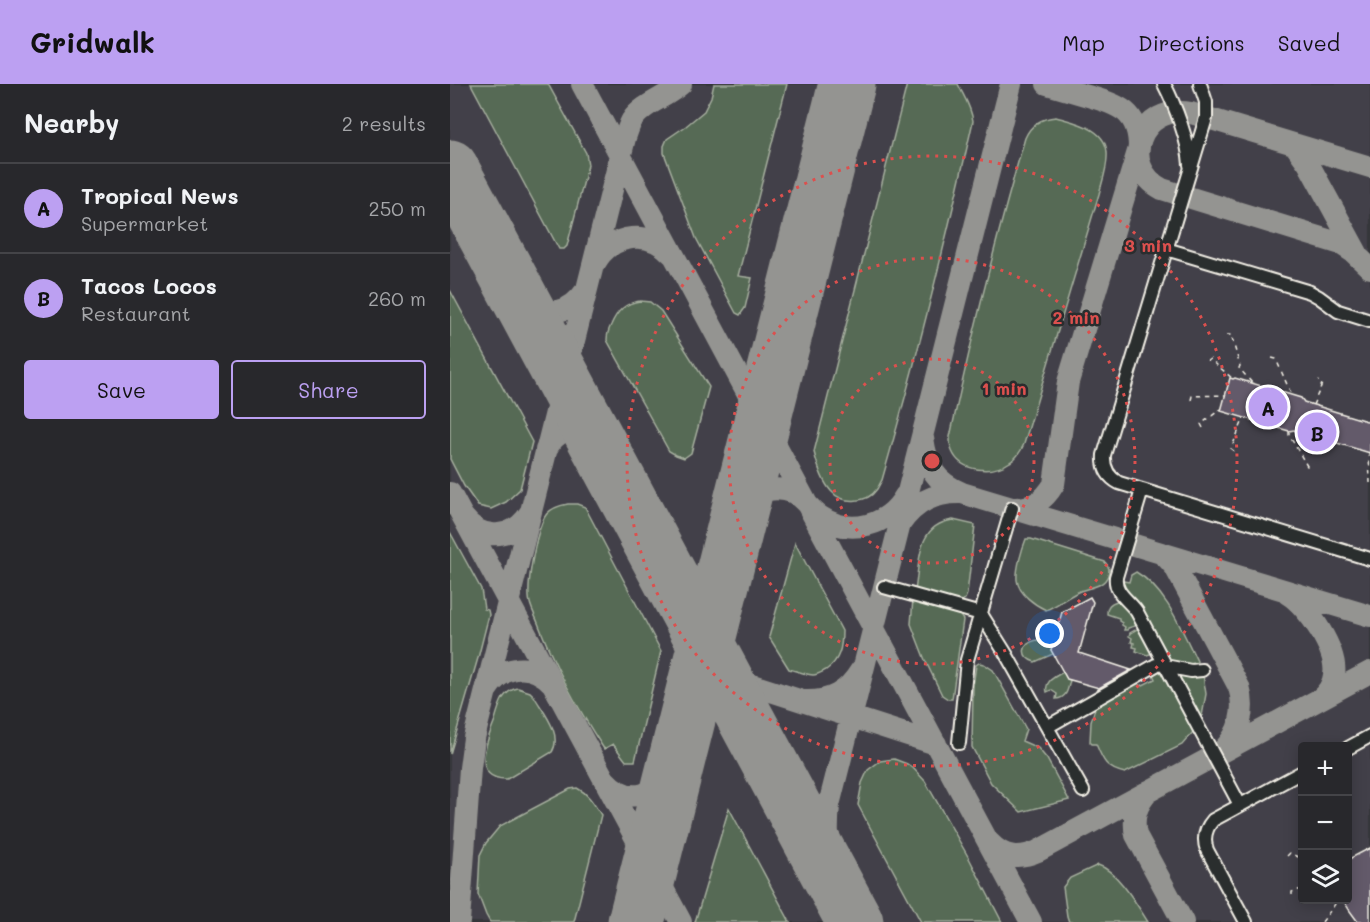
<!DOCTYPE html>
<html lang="en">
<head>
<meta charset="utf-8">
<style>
	:root { --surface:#28282c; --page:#303034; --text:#f1f3f6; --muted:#a5a6a9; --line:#444448; --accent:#bca0f2 }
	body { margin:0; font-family:Mali,sans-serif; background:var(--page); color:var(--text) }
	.controls { position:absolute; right:18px; bottom:18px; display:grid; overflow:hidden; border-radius:6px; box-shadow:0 3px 15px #0003 }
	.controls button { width:54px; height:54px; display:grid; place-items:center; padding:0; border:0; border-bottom:2px solid var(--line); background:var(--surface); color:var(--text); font:30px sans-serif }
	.you { position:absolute; left:600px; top:550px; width:21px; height:21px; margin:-15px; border:4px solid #fff; border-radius:50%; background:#1a73e8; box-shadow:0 0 0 9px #1a73e833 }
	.badge { display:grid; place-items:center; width:39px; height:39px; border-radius:50%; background:var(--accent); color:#111; font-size:20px; font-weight:700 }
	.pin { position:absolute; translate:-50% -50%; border:3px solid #fff; box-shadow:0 2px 6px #0006 }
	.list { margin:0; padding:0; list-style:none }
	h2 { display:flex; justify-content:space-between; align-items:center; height:78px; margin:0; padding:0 24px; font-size:26px }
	h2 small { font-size:20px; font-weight:400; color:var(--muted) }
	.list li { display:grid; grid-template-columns:39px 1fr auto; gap:18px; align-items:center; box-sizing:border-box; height:90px; padding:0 24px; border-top:2px solid var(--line) }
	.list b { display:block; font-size:22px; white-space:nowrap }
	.list p { margin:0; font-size:20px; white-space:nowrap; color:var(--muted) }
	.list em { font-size:20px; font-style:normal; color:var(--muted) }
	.actions { display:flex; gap:12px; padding:18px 24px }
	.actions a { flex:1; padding:14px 0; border:2px solid var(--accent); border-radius:6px; text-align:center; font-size:21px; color:var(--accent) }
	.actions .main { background:var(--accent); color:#111 }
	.icon { flex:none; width:33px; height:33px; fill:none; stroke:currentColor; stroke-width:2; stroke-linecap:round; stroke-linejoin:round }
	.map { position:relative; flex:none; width:920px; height:838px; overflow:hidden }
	header { display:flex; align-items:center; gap:36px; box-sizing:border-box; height:84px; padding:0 30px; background:var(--accent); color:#111 }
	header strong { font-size:28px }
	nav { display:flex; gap:33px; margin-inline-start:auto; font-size:21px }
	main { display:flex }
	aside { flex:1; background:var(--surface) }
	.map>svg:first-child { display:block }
</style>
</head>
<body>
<header>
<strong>Gridwalk</strong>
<nav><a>Map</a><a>Directions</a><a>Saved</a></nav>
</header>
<main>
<aside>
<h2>Nearby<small>2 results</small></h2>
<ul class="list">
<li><span class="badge">A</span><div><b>Tropical News</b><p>Supermarket</p></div><em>250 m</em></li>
<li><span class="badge">B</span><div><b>Tacos Locos</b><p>Restaurant</p></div><em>260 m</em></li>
</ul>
<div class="actions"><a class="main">Save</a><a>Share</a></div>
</aside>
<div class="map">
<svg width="920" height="838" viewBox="0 0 920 838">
	<rect width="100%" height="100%" fill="#35363a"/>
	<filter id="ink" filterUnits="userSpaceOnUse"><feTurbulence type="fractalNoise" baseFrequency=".0167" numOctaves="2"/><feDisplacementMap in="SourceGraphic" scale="12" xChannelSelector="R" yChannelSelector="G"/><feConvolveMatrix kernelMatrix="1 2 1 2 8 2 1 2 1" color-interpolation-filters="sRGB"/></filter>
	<g filter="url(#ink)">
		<path fill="#434148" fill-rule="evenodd" d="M0,0H920V838H0ZM852,662H898V816H852Z"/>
		<path fill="#566a55" stroke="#a5ae9e" stroke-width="1.5" d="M21,0H98L136,69L138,81L117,162L114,165H109Z
			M264,0H337L288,192L302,194L295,224L290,231L286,229L246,154L214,69V62L217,55L236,42L254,27L261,13Z
			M457,0H508C514,13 521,22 523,37C496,157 466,278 432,396C430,399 429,402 427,405C417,420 392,420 381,407C372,397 367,380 364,368Z
			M606,33C627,39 659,45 657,73C657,85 652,98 649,110L574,360C571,367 567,374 560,378C543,390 511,389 502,367C500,363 500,357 500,353C522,252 546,153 575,54C581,40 591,34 606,33Z
			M0,206L82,358L70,405L56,418L41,425L28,422L14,402L0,375Z
			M190,217L200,218L211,227L259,303L241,369L234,374L226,371L219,367L157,256C157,250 158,247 161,241C167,227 175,219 190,217Z
			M118,420H127L135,423L211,567L185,677H176L163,660L154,665C128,625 105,584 88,539C85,531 79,521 79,513C78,495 83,471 87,454C93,433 95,424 118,420Z
			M503,436L525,441L517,510L515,515L508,519L465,507C470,478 466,441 503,436Z
			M0,448L31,505L34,525L38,526L39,531L28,574L0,670Z
			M576,455H581L655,478C659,483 660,485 658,491C654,503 640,503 630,507C618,512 609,521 596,526C585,521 569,510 567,496C566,485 572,465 576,455Z
			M345,459L392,547C392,563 390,576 376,586C372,588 368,591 363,591C355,590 346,587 339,585L319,553Z
			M686,488C716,505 732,547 747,577L745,582L720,577L715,572L673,505V497L679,498L681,491Z
			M463,515L508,528L513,536L502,615H498L492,611L475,576L461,540Z
			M667,517H671L681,527L703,569L697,571L686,567L687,564L683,563L684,559L681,558L682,554L679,552L680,549L689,544L688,541L678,544V546H674L675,543L672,541V539L669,537V534L657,530C657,522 660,519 667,517Z
			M587,556L603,560L601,566L603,570L585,578C570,574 571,559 587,556Z
			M529,579L534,580L543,586L576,645L572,657L588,664L597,675L619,716L571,728L541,699L522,663L523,602L526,581Z
			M705,587L713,588L743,642V648L732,661L675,689C656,685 653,677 646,660H642L640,658L641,638L647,617L687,597L691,602L705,595L702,588Z
			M613,588L617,595L620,596C618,605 617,614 606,615L607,610L601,606L597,608C594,597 605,593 613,588Z
			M730,590L753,591L756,610L752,632H748L728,593Z
			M68,604L80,608L84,612C93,628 113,650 102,668L57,695C20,696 37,656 45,636C47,629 49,621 53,614C57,608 62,605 68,604Z
			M444,675L457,680L463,684L475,697L520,776L552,838H471L408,721L412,699L418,686L430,677Z
			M127,704C139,710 144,720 151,731L124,838H40L36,831L28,810L30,771L36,759L50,742L120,705Z
			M279,724L340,838H245Z
			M648,781C668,787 687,821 698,838H619L617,832L613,803L620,794Z"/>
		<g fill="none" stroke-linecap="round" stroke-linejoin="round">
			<path stroke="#949491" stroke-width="22" d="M132,0L581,838
				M845,61L858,79L907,169
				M920,83L741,29C690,19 668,82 712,105L891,160L903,168L920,184
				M145,179C162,149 200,145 223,171
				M71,216C98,232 118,233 137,205
				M122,283L124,301L129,324
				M473,354C477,383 485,398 512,409
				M96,366C107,344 125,341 144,353
				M0,409L231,838
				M562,424C582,425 594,417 604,400L618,298L689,64C689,27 669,21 638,12C624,8 611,4 597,0
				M288,432C290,427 292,421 296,416C307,405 330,402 344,409C355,415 361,427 371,433C400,452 438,442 455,412
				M14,434C33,459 66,454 81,427
				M450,440C465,418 485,408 512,409L920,532
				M711,469L717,474L725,483L789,603C796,626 790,649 773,666
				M838,510C858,522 888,567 884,591C883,601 877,609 870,615
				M256,560L273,585L293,598L486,660
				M36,607C52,580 82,577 103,600
				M354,617C381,618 397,609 411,586
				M155,696C179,723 207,711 224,685
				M699,707C687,720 682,733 686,751L733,838
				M540,759C554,774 570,775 588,767L920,588
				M396,821C380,782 375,763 379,721L561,0
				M9,838L20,684L24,654L175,54C177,48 179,41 182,36C194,19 216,14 231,0"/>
			<path stroke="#949491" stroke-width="57" d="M0,84L405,838
				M186,838L397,0"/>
		</g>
		<path fill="#635a6a" stroke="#f4f1e8" stroke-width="1.5" d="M780,294L783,295L785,294L851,314L854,318L920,338V369L844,346L839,347L771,327Z
			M640,513L643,518L629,569L681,586L649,604L617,595L601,566L612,528Z
			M920,764V838H908L900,827L893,816H897V776Z"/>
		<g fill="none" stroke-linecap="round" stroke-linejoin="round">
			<defs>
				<path id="minor" d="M714,0C725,21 739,58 740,81
					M750,0L756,18V34L654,371C653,384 658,393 669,399L920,475
					M716,165L860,208L869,213L888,227L920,237
					M692,406L666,493C664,509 679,516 687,528L790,721
					M434,503L531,530L556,570L633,707
					M715,582L741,587L752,586
					M597,643L706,581
					M509,659L517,576L562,424
					M898,664L920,652
					M796,838L757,766C753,755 755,745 763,736L852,688"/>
			</defs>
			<use href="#minor" stroke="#f4f1e8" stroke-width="16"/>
			<path stroke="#f4f1e8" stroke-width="1.5" stroke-dasharray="4.5 4.5" stroke-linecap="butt" d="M776,251H781L790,282L789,284L803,300
				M822,274L826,275L842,312
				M757,277L760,275L783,295
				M741,316L742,312L775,311
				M863,321L872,300L868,297
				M919,338L920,336
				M753,344L751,340L771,325
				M839,347V351L857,382L860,383
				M784,367L781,365L794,334
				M919,368L920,399
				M837,772L840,769L852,775
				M842,811V808L852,805
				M872,838L888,816"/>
			<use href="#minor" stroke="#2a2d2e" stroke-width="12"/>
		</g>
	</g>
	<g fill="none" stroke="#dc504e" stroke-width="3" stroke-dasharray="3 6">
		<circle cx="482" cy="377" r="102"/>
		<circle cx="482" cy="377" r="203"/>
		<circle cx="482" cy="377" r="305"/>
	</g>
	<circle cx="482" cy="377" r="9" fill="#dc504e" stroke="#2a2d2e" stroke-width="3"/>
	<g font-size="18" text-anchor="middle" font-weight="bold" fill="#dc504e" stroke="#2a2d2e" stroke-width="5" stroke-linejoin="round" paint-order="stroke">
		<text x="698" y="168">3 min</text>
		<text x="626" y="240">2 min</text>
		<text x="554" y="311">1 min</text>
	</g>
</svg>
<div class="controls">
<button>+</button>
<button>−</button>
<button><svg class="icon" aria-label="layers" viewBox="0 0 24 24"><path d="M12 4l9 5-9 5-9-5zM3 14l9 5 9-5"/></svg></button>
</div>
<div class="you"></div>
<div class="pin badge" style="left:818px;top:323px">A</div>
<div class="pin badge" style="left:867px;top:348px">B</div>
</div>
</main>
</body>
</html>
